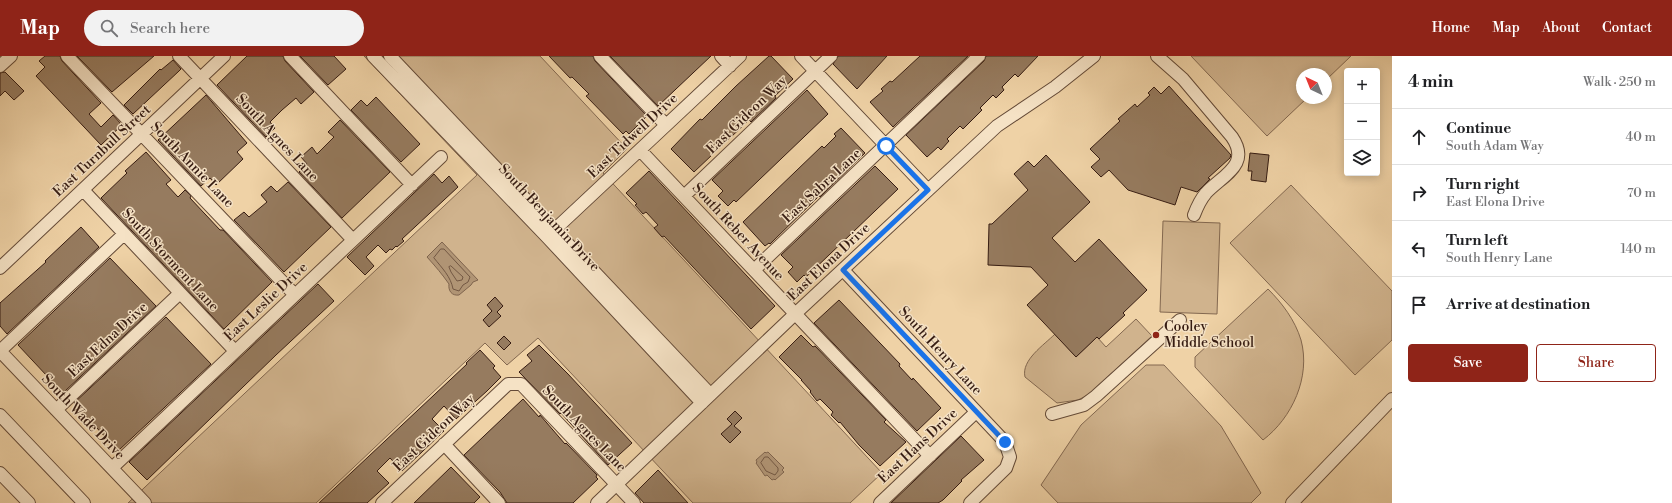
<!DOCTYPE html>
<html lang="en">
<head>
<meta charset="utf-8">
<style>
	:root { --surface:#fff; --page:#f2f2f2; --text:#202124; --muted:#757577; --line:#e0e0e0; --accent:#8f2418 }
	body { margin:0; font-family:"Libre Bodoni",serif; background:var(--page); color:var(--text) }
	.controls { position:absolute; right:12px; top:12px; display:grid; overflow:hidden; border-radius:4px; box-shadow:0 2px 10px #0003 }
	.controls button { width:36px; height:36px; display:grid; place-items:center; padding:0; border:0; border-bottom:1px solid var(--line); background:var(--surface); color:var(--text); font:20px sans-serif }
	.compass { position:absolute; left:1296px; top:12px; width:36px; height:36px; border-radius:50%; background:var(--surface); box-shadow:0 2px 10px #0003; rotate:317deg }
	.stop { position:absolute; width:12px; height:12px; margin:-9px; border:3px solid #1a73e8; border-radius:50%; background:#fff }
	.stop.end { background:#1a73e8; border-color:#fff; box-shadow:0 1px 4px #0008 }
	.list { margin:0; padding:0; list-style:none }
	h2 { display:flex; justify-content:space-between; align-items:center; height:52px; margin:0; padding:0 16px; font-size:17px }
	h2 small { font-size:13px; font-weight:400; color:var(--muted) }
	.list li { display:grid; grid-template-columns:26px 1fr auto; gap:12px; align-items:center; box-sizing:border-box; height:56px; padding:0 16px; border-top:1px solid var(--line) }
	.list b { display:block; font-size:15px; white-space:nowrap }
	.list p { margin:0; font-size:13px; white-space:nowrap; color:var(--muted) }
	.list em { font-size:13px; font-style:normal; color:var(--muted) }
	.actions { display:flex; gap:8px; padding:12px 16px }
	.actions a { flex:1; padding:9px 0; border:1px solid var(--accent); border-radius:4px; text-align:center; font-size:14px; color:var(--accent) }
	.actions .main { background:var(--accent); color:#fff }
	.icon { flex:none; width:22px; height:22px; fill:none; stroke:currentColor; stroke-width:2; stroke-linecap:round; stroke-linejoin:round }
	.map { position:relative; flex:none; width:1392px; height:447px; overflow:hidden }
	header { display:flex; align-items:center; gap:24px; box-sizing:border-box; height:56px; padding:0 20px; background:var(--accent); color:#fff }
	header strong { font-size:19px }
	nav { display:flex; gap:22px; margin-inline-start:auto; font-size:14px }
	.search { width:280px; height:36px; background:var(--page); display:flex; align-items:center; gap:10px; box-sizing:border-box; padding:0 14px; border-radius:22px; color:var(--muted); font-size:15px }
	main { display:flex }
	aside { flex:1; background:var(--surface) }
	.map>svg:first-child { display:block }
</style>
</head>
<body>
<header>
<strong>Map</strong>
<div class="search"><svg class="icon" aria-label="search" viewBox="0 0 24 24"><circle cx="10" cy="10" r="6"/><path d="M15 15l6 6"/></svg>Search here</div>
<nav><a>Home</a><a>Map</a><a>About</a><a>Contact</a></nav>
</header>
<main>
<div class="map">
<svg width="1392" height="447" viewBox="0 0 1392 447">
	<rect width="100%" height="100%" fill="#efd2a6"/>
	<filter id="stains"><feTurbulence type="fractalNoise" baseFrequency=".005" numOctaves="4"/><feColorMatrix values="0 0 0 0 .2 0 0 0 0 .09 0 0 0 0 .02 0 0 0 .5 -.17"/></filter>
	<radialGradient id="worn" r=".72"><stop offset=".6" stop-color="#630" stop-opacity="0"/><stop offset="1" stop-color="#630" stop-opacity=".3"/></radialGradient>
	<path fill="#d0b38d" stroke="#836850" d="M364,0H540L627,93L603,117L882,417L850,447H693L538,282L507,309L485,287L316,447H128L477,119Z
		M1191,0H1351L1326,24V18H1302V42H1307L1267,80Z
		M1291,129L1392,235V284L1355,319L1230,187Z
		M1163,165L1220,167L1217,258L1160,256Z
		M1268,233C1282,247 1295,264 1301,284C1311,321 1292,362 1263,384L1195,311V301Z
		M1136,263L1152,280L1088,339L1078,344L1057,347L1025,321C1021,304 1044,289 1055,278L1076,301L1097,281L1106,291Z
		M1146,309H1164L1221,370L1261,437L1251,447H1058L1041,429L1081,369Z"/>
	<path fill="#b09474" stroke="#7f644d" d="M442,186L478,224L473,226L471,229L459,239C452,240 448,235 449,228C442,218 436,211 427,201Z
		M765,396L766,397L768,396L784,412L782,414L784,416L775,424L774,423L772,424L767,419L765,420L756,407L757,406L756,404Z"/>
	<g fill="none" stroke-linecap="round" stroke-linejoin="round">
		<path stroke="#735843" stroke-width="1" d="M441,193H444L470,221L468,226L463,229L459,235L453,233C451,221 442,212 434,202Z
			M451,210L463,221L462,224L457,225L451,216L449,211Z
			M765,401H768L778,412V415L775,419L766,415L761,407Z"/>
	</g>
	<path fill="#967b5f" stroke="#361c12" d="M45,0H60L62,5L101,47L89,58L101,71L113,59L122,69L101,89L36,20L45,11L39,5Z
		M77,0H154L112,36Z
		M247,0H283L285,5L314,36L301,48L296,42L282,54L270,66L275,72L266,81L217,29Z
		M300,0H334L346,13L328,29Z
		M549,0H593L595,5L647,60L629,78L626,75L623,78L586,40L589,38L572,21L570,22Z
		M610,0H711L658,50Z
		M769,0H771L793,23L775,40L776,42L751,66L749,64L694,116L671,93L700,63L702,64L736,30Z
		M838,0H887L857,33L833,8Z
		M920,0H968L893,71L870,46L883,35L881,33L890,25L892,26Z
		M986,0H1038L1018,21L1015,18L1002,31L1004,34L996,42L993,39L980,52L982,54L963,73L960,70L947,83L949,85L941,94L938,91L927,101L906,79L984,5Z
		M173,4L181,13L179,15L133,58L124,49L160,13L161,14Z
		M5,16L24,35L14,44L5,35L0,40V17Z
		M1169,30L1231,99L1230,102L1208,122L1210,123L1197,136L1181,131L1175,149L1128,134L1109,114L1101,121L1091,111L1100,103L1090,93L1120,65L1118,63L1135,48L1137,51L1150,39L1148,37L1154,31L1161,38Z
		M807,34L828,58L736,146L734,144L728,150L718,140L723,135L712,124Z
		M206,39L247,87L237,96L243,103L216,129L210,122L201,130L158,84Z
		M376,41L420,88L401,106L351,54L361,44L367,50Z
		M340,64L390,116L342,162L299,116L307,108L301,101L312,91L317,98L334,81L328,76Z
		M841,72L865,97L820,141L819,140L770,188L769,187L765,190L743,166L822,90L824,92L836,80L834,78Z
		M146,96L171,124L166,128L178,141L185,134L191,140L190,142L220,174H223L272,226L224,273L101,142L127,117L125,115Z
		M1250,97L1269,99L1266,126L1251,124L1252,115H1248Z
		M1046,99L1090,146L1052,182L1075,206L1099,183L1147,234L1123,257L1125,259L1099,283L1097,281L1076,301L1027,249L1048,229L1031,211L988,209L989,168H992L1028,134L1014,118L1028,105L1034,111Z
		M875,110L898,133L806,221L804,219L797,226L788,216L793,211L781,199Z
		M649,115L775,250L751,273L664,180L662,181L654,172L658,169L646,156L643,158L635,149L637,148L626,137Z
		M434,118L442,127L449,120L458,131L402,183L404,185L397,191L396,190L392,194L390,193L386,197L378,189L366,201L374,210L365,219L347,201Z
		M288,126L331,171L284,216L234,164L244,156L249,161L267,146L261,139L271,130L277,136Z
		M81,171L99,191L7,278L0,270V247L46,206L45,205Z
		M110,202L156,250L64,336H62L18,289Z
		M318,228L334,245L276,299L147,424L129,406Z
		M495,241L503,250L497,256L501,260L489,271L483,264L492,255L487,249Z
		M839,244L900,308L899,310L912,324L913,322L941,352L917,375L814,267Z
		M166,261L211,308L118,395L74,347Z
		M801,279L813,291L815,290L886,364L884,366L906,386L880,410L859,389L840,366L839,367L831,359L833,356L820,343L817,345L810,336L811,335L801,324H802L779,301Z
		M504,280L511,287L504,294L497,287Z
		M539,289L568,318L632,387L608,409L561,357L560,358L519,316L532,305L527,299Z
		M480,294L495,310L493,312L501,321L487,335L456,363L444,350L432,363L444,375L402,415L390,402L377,415L389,427L367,447H319L467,308L466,307Z
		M523,343L539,361L540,359L565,388L566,387L597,419L596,421L598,423L573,447H507L500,436L464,399Z
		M735,355L742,362L734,370L741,376L730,387L721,378L732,368L727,363Z
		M961,380L984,404L961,424L962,425L943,444L938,447H891Z
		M451,411L480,441L474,447H414Z
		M658,414L669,426L688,447H644L635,437Z"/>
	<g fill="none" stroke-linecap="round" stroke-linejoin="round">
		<defs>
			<path id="minor" d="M67,0L295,239
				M179,0L353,184
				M290,0L412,129
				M373,0L547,181L702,347
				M390,0L710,338
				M600,0L666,69
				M721,0L730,10
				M801,0L928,134
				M1157,0L1183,23L1232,81C1251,109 1223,119 1206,137C1200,144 1197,151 1194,159
				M0,10L11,0
				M640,94L930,400
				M83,134L235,295
				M684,140L831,0
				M550,178L740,0
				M0,212L224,0
				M754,214L979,0
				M843,214L1005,386L1010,401L1006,412L970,447
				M0,295L145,447
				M0,295L124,178
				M56,354L180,237
				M1052,358L1084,349L1096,340L1180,264
				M0,359L84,447
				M444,388L499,447
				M112,412L441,101
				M0,417L29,447
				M382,447L508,328H521L634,447
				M597,447L795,258L997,70L1055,31L1094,0
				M880,447L976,356
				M1292,447L1392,343"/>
		</defs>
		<use href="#minor" stroke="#644a37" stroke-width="14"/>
		<use href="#minor" stroke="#f5e2c5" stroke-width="12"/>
	</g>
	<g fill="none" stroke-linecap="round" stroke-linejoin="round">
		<path stroke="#1a73e8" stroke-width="5" d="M886,90L928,134L843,214L1005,386"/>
	</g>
	<circle fill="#8f2418" stroke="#f5e2c5" stroke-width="1.5" cx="1156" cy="279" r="4"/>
	<g text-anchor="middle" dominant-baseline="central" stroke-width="3" stroke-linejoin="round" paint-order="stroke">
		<g font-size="14" fill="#361c12" stroke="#f5e2c5">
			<text transform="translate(747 59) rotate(-44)">East Gideon Way</text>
			<text transform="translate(633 80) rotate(-43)">East Tidwell Drive</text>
			<text transform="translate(277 82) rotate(47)">South Agnes Lane</text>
			<text transform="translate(102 95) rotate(-43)">East Turnbull Street</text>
			<text transform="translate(192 109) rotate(46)">South Annie Lane</text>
			<text transform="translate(822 130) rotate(-43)">East Sabra Lane</text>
			<text transform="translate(549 162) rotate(47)">South Benjamin Drive</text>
			<text transform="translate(738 176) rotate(47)">South Reber Avenue</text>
			<text transform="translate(170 204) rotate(47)">South Storment Lane</text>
			<text transform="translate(829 206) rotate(-43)">East Elona Drive</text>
			<text transform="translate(266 246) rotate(-43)">East Leslie Drive</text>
			<text transform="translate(108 284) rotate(-43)">East Edna Drive</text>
			<text transform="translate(940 295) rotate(47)">South Henry Lane</text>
			<text transform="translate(83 361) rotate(46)">South Wade Drive</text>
			<text transform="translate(584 373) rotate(46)">South Agnes Lane</text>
			<text transform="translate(434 377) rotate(-43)">East Gideon Way</text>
			<text transform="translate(918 390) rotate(-43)">East Hans Drive</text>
		</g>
		<g font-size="14" fill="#361c12" stroke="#f5e2c5" text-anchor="start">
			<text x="1164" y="271">Cooley<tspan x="1164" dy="16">Middle School</tspan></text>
		</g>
	</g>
	<rect width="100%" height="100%" filter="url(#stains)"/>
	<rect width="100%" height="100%" fill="url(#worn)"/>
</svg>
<div class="controls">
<button>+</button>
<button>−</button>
<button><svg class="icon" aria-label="layers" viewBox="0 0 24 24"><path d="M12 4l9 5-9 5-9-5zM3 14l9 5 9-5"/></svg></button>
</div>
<svg class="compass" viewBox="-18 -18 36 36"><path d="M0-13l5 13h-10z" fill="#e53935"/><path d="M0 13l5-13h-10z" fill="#757577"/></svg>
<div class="stop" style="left:886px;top:90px"></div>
<div class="stop end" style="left:1005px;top:386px"></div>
</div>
<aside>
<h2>4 min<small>Walk · 250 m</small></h2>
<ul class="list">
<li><svg class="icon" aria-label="ahead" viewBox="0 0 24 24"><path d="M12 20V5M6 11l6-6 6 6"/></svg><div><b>Continue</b><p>South Adam Way</p></div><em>40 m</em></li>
<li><svg class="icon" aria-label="right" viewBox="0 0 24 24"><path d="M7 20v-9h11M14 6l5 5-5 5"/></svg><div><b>Turn right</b><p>East Elona Drive</p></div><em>70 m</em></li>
<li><svg class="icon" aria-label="left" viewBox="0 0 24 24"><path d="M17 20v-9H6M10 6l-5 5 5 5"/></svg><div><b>Turn left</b><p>South Henry Lane</p></div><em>140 m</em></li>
<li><svg class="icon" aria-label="arrive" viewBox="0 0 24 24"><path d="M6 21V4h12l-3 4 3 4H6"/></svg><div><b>Arrive at destination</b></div></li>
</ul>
<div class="actions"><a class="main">Save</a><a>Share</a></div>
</aside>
</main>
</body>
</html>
